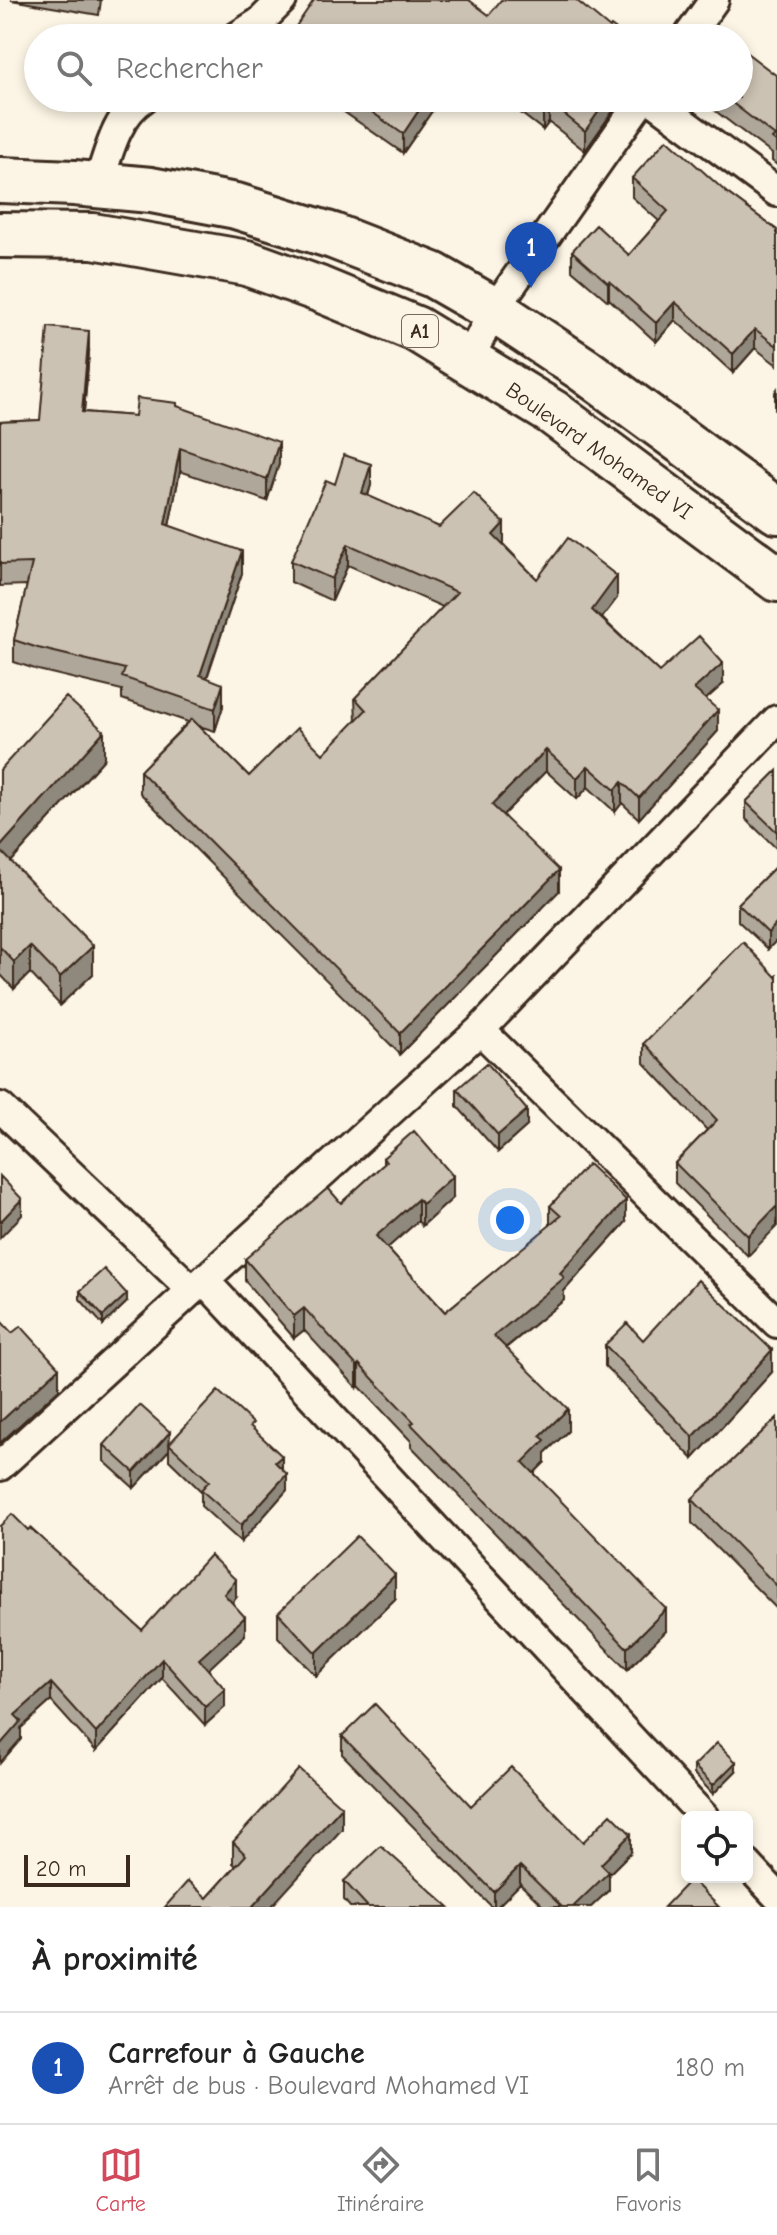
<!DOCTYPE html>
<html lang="fr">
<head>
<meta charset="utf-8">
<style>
	:root { --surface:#fff; --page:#f6f6f6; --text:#222; --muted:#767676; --line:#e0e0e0; --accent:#d1495b }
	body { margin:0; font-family:"Comic Neue",sans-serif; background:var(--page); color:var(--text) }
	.controls { position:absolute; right:24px; bottom:24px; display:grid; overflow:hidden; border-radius:12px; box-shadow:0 4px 12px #0003 }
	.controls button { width:72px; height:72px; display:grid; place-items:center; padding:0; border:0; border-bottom:2px solid var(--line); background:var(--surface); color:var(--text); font:40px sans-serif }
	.scale { position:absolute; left:24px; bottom:20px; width:106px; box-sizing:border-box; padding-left:8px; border:4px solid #3b2a1e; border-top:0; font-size:22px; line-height:28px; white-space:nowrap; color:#3b2a1e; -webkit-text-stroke:6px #fcf5e5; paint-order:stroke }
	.you { position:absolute; left:510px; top:1220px; width:28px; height:28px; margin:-20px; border:6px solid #fff; border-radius:50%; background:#1a73e8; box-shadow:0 0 0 12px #1a73e833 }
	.badge { display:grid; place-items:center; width:52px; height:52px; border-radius:50%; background:var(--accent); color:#fff; font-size:26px; font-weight:700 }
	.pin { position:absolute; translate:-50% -66px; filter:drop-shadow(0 2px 4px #0008) }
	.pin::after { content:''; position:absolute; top:42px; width:28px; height:24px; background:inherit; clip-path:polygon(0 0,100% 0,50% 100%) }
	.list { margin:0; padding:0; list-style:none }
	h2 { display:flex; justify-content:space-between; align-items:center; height:104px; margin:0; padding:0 32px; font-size:34px }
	h2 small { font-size:26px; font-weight:400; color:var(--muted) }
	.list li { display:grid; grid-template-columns:52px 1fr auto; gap:24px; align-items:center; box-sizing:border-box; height:112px; padding:0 32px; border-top:2px solid var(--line) }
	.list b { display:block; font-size:30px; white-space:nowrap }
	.list p { margin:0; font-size:26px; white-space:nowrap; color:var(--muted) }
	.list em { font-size:26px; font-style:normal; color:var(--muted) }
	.icon { flex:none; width:44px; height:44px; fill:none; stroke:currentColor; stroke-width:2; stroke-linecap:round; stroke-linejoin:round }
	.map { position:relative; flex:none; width:777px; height:1907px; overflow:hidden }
	.search { position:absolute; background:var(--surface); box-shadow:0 4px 12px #0003; left:24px; right:24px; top:24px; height:88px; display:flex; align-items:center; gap:20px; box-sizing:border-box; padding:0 28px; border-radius:44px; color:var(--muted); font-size:30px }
	.sheet { height:216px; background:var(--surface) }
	nav { display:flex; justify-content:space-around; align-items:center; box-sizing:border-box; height:112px; border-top:2px solid var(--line); background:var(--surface); font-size:22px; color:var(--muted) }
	nav a { display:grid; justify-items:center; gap:4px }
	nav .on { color:var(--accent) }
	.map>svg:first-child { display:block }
</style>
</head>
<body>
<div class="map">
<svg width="777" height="1907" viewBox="0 0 777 1907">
	<rect width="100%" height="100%" fill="#fcf5e5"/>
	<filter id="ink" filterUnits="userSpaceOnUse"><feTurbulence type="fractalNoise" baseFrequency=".0125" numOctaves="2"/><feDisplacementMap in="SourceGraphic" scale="16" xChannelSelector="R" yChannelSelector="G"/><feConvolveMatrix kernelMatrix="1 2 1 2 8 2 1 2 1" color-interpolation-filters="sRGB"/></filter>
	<g filter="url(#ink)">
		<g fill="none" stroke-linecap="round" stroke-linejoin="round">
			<defs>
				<path id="minor" d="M235,38L260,22L282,0
					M687,38L714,0
					M650,98L777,192
					M98,185C108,155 116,116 144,98
					M468,361L494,310L643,98
					M480,1030L777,1323
					M0,1107L192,1290L204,1280L704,1817
					M204,1280L480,1030L777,720
					M0,1466L192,1290
					M747,1864L777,1896"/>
				<path id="primary" d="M0,180L74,183L151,190L236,206L333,236L433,275L494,310L583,369L777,511
					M0,235L93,236L247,263L319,289L416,329L552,412L777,579"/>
			</defs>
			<use href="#minor" stroke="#3b2a1e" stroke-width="34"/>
			<use href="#primary" stroke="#3b2a1e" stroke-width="50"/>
			<use href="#minor" stroke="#fcf5e5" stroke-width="28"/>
			<use href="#primary" stroke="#fcf5e5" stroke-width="44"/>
		</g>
		<path fill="#afa79a" stroke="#3b2a1e" stroke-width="2" d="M11,0H101L99,15Z
			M777,76V165L772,161V154L701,100V98H739Z
			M324,98H441L403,153Z
			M501,98H622L585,151L549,122L543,130Z
			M632,178L727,193L777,230V365L755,348L733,373L675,320L656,342L609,299L608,301L572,270V251L629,255L659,221L632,197Z
			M89,353L84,412L135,416L177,406L279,464L267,501L180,471L169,526L242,573L207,678L223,706L215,731L199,726L249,776L323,754L356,721L355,698L443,607L348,565L332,601L291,582V561L335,484L371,485L368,496L439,527L504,545L537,579L617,598L602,618L659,672L723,684L706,699L718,731L639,819L622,803L615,812L588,787L577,799L546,771L503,815L559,891L400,1054L140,793V771L188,722L122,699V690L38,670L14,662V640L27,585L0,586V422L40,420Z
			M777,389V411L775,410V392Z
			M104,759L11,862L93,974L60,1005L30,973L14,989L0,974V770Z
			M777,771V849L746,819V802Z
			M777,865L768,949L738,921V904Z
			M776,977L748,1256L675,1183V1163L707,1130L644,1063V1043Z
			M457,1089L527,1126L498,1152L457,1106Z
			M383,1158L453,1198L422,1226L418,1221L387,1248L445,1312L550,1226V1206L626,1222L564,1291V1300L506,1348L568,1431L545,1453V1462L534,1473L666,1631L627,1670L411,1446V1441L359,1386L357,1388L304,1330L294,1338L245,1281V1259L341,1203L383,1165Z
			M80,1291L127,1302L103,1325L80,1299Z
			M643,1340L772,1372L693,1459L605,1366V1345Z
			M777,1418V1609L692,1523V1499Z
			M253,1429L282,1469L287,1490L241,1542L201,1506V1491L169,1460V1450L134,1488L104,1461V1445L170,1443Z
			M0,1526L28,1530L142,1630L236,1598L232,1603L245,1635L208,1669L225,1707L205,1725L162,1678L96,1751L51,1701L21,1728V1739L0,1763Z
			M395,1599L316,1676L278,1637V1613Z
			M342,1736L471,1806L583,1842L631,1852L609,1874V1890L591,1907H544L520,1884L497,1907H492L342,1754Z
			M694,1766L736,1771L713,1794L694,1774Z
			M342,1829L207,1898L236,1866L233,1863V1842Z
			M344,1881L449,1907H350L344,1900Z"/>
		<path fill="#8f887d" stroke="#3b2a1e" stroke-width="2" d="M427,98H441L403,153V134Z
			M608,98H622L585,151V131Z
			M549,102V122L543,130V110Z
			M609,281V299L608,301V283Z
			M675,302V320L656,342V323Z
			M755,329V348L733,373V354Z
			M89,331V353L82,434V412Z
			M279,442V464L267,501V479Z
			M180,448V471L165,546V524Z
			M371,464V485L362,514V493Z
			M504,523V545L493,556V535Z
			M348,544V565L332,601V579Z
			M242,551V573L200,697V675Z
			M617,576V598L592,631V610Z
			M723,663V684L694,710V689Z
			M223,684V706L215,731V709Z
			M718,710V731L639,819V798Z
			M104,731V759L0,874V847Z
			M546,750V771L492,826V805Z
			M588,766V787L577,799V778Z
			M622,782V803L615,812V790Z
			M559,870V891L400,1054V1033Z
			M777,923V940L768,949V933Z
			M30,946V973L14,989V962Z
			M93,946V974L60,1005V977Z
			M527,1110V1126L498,1152V1135Z
			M453,1176V1198L422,1226V1204Z
			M22,1199V1215L0,1238V1222Z
			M418,1199V1221L376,1258V1236Z
			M626,1200V1222L564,1291V1300L494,1357V1336L560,1273Z
			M777,1206V1226L748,1256V1236Z
			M127,1294V1302L103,1325V1316Z
			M304,1308V1330L294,1338V1316Z
			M772,1350V1372L693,1459V1437Z
			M359,1364V1386L357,1388V1366Z
			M59,1368V1389L0,1443V1422Z
			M568,1409V1431L545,1453V1462L523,1484V1462L540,1436Z
			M170,1432L169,1450L134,1488V1472Z
			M282,1456V1472L275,1462Z
			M287,1474V1490L241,1542V1525Z
			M395,1575V1599L316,1676V1653Z
			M236,1580V1598L224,1612V1594Z
			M666,1609V1631L627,1670V1648Z
			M245,1617V1635L199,1678V1659Z
			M162,1659V1678L96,1751V1733Z
			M51,1683V1701L21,1728V1739L0,1763V1745L15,1715Z
			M225,1689V1707L205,1725V1707Z
			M736,1762V1771L713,1794V1785Z
			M342,1807V1829L271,1907H252Z
			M631,1834V1852L609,1874V1890L591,1907H573L601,1864Z
			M520,1866V1884L497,1907H494V1892Z"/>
		<path fill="#ccc2b3" stroke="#3b2a1e" stroke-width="2" d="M314,0H469L489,15L501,0H576L610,28L611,26L627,38H288Z
			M739,47L777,76V143L772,139L775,136L726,98H739Z
			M352,98H427L403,134Z
			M527,98H608L585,131L549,102L543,110Z
			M667,139L727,193L777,230V346L755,329L733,354L675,302L656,323L609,281L608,283L572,251L596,225L629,255L668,211L632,178Z
			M48,327L89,331L82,412L135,416L137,398L177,403V406L279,442L267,479L180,448L165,524L242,551L200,675L223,684L215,709L122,677L125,669L38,648L14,640L32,563L0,564V422L40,420Z
			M344,455L371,464L362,493L439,527L474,493L504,523L493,535L537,579L568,538L617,576L592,610L659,672L699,636L723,663L694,689L718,710L639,798L622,782L615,790L588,766L577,778L546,750L492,805L559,870L400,1033L140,771L192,719L249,776L297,728L323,754L366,710L355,698L457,592L348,544L332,579L291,561L326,480L335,484Z
			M66,697L104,731L0,847V770Z
			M777,771V832L746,802Z
			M0,850L93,946L60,977L30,946L14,962L0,947Z
			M777,865V923L768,933L738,904Z
			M743,942L776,977L777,976V1206L748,1236L675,1163L717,1120L644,1043Z
			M487,1063L527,1110L498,1135L457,1089Z
			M414,1131L453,1176L422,1204L418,1199L376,1236L445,1312L561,1216L550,1206L588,1164L626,1200L560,1273L564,1278L494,1336L568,1409L540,1436L545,1440L523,1462L666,1609L627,1648L411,1424L414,1422L359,1364L357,1366L304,1308L294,1316L245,1259L328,1188L341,1203L386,1162L383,1158Z
			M0,1176L22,1199L0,1222Z
			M104,1269L127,1294L103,1316L80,1291Z
			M698,1280L772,1350L693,1437L605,1345L627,1323L643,1340Z
			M0,1320L12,1333L21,1326L59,1368L0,1422Z
			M218,1391L253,1423L250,1426L282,1456L275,1462L287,1474L241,1525L201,1490L209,1481L169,1444Z
			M140,1405L170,1432L134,1472L104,1445Z
			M777,1418V1586L692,1499Z
			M12,1514L28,1530L30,1528L142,1630L210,1555L236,1580L224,1594L245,1617L199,1659L225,1689L205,1707L162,1659L96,1733L51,1683L15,1715L21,1721L0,1745V1526Z
			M357,1536L395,1575L316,1653L278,1613Z
			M375,1704L471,1806L511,1767L583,1842L611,1814L631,1834L601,1864L609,1872L573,1907H562L520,1866L494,1892L342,1736Z
			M717,1743L736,1762L713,1785L694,1766Z
			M299,1769L342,1807L252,1907H165L188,1881L207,1898L246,1855L233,1842Z
			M381,1846L449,1907H368L344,1881Z
			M691,1879L719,1907H664Z"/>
	</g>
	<g text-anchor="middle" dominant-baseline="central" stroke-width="6" stroke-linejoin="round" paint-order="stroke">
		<rect fill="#fcf5e5" stroke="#75675a" stroke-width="2" x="402" y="315" width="36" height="32" rx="6"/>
		<g font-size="20" font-weight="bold" fill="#3b2a1e">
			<text x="420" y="331">A1</text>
		</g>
		<g font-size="22" fill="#3b2a1e" stroke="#fcf5e5">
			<text transform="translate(599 451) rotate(35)">Boulevard Mohamed VI</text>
		</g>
	</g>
</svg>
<div class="controls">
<button><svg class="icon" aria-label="locate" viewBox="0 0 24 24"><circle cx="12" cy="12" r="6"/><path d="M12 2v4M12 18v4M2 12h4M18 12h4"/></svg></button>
</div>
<div class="scale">20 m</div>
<div class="you"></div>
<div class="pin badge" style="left:531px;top:288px;background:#1a4fb4">1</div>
<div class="search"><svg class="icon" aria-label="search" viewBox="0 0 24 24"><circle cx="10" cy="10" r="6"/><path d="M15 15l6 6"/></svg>Rechercher</div>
</div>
<section class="sheet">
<h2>À proximité<small></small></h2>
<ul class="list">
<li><span class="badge" style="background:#1a4fb4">1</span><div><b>Carrefour à Gauche</b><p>Arrêt de bus · Boulevard Mohamed VI</p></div><em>180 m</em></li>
</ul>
</section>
<nav>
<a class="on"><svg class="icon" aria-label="map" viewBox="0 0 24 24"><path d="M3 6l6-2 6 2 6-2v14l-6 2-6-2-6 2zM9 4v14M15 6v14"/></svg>Carte</a>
<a><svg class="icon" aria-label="directions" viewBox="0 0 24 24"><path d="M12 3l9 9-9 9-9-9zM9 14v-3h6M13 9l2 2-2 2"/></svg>Itinéraire</a>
<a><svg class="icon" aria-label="saved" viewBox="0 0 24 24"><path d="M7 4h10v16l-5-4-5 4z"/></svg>Favoris</a>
</nav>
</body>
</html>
